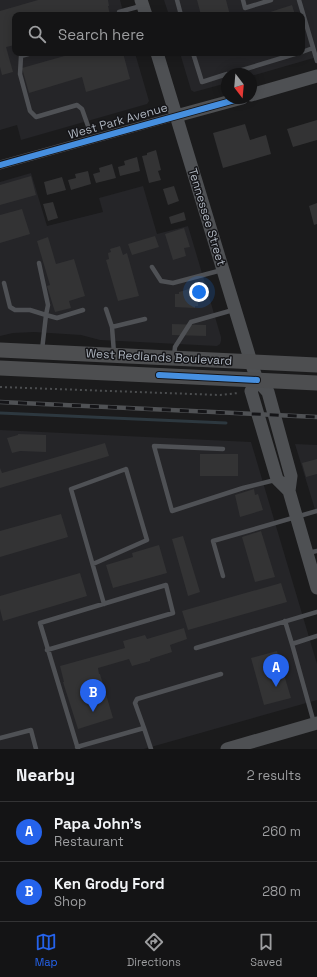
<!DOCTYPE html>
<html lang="en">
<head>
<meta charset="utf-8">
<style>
	:root { --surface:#141415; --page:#1d1d1e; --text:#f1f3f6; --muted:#9d9ea0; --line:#333334; --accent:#2563eb }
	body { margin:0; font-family:"Space Grotesk",sans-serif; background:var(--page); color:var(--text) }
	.compass { position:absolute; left:221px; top:68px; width:36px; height:36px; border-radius:50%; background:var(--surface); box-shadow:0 2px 10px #0003; rotate:164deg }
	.you { position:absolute; left:199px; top:292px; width:14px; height:14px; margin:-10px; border:3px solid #fff; border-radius:50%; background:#1a73e8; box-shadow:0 0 0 6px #1a73e833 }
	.badge { display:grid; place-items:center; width:26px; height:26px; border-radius:50%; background:var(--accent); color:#fff; font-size:13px; font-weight:700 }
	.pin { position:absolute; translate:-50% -33px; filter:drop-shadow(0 1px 2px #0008) }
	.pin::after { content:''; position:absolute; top:21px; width:14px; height:12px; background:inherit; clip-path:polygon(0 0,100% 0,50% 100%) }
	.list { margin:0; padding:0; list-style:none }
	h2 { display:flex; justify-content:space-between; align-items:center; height:52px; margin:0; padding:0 16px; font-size:17px }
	h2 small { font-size:13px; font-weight:400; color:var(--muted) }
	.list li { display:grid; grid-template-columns:26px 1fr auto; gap:12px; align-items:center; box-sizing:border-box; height:60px; padding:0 16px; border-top:1px solid var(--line) }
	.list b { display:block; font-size:15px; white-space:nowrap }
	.list p { margin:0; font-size:13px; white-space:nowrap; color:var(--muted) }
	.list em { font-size:13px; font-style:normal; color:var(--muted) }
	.icon { flex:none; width:22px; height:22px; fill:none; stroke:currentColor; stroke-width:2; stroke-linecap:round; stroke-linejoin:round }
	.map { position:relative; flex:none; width:317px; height:749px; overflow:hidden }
	.search { position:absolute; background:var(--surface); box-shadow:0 2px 10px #0003; left:12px; right:12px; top:12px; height:44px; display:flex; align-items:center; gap:10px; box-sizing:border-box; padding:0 14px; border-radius:8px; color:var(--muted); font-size:15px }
	.sheet { height:172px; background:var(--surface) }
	nav { display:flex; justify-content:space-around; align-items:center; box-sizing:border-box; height:56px; border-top:1px solid var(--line); background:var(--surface); font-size:11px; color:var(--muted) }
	nav a { display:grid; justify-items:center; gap:2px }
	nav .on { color:var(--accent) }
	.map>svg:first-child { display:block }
</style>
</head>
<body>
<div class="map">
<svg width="317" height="749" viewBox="0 0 317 749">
	<rect width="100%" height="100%" fill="#1b1b1c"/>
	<path fill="#252528" d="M0,0H120L124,15H15V53H135L149,101L147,104L21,140L17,125L0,130Z
		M164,0H317V57L251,76V74H227V83L194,92L191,90L180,53H302V15H169Z
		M31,173L47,226L103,212L99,198L143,186L157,234L188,226L221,337V341L220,344L217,346L100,340L81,335L34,332L13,333L0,336V182Z
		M0,430L251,442L317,664V700L144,749H0Z
		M295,444L317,445V516Z"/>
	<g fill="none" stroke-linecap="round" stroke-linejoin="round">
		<path stroke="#2d383f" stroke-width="3" d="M0,413L226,423"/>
	</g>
	<path fill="#333334" d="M38,0H108L109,6H108L110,15H15V45L6,47L13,72L2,75L0,67V11Z
		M197,0H226L230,15H201Z
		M292,5L295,15H261Z
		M75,53H123L130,79L86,92L82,77L29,93L22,68Z
		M317,120V140L293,147L287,129Z
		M245,124L250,140L266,135L271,154L223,168L213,133Z
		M156,150L161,170L158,171L161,180L149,183L142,156L147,155V153Z
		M137,157L140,171L120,176L118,167L125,165L124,161Z
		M112,164L116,178L96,183L93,174L100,172L99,168Z
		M88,171L91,184L71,190L68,180L76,178L75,174Z
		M31,176L36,195L0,205V185Z
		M62,177L66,190L47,195L44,182Z
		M174,186L179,201L168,205L163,189Z
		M53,202L58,218L48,221L43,204Z
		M317,203V224L314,225L309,206Z
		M22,209L30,234L0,243V215Z
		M184,212L186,220L171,224L169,217Z
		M184,228L190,247L184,248L186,256L173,260L165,234Z
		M155,236L159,247L132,255L128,244Z
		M48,237L56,264L74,259L85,296L69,301L71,308L55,312L47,286L50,285L37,241Z
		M120,246L123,255L127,253L139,296L118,301L106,260L109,259L108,253L111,252L110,249Z
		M192,288V295H198V306H195V308L175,307V294H179V292Z
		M172,324L206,325V336L172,335Z
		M18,434L46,435V452L20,451L12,453L7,438L18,435Z
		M105,443L109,456L0,488V468L2,473Z
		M200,454H238V476H200Z
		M317,459V474L306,477L302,463Z
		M254,489L255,495L258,494L263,510L240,517L235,495Z
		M61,514L68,537L0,557V531Z
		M261,531L275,577L255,582L242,537Z
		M183,536L200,592L188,596L172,539Z
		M159,545L167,573L113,588L106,565L133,557L132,553Z
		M80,573L87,596L3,621L0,609V596Z
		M281,583L287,602L188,630L182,611Z
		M184,628L187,639L170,645L172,652L150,659V661L132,666L129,659L98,668L99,674H100L113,718L78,729L63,682H64L60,666L125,648L123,641L145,635L147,639Z
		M277,651L291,698L264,705L251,658Z"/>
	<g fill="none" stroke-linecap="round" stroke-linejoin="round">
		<path stroke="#4b4d4f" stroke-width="2" stroke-dasharray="2 3" stroke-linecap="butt" d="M0,387L220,395L238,393"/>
		<path stroke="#4f5155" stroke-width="4.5" d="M177,0L181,15
			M243,0L245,8L271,0
			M299,0L317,61
			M119,15V12L141,6
			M302,52L313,48
			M32,53L21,56L20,74L30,111L36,117L77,105L82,109L88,126
			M193,53L202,82L227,74
			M229,74L298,53
			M39,263L48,305L46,315L57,318L83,310
			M152,267L161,281L173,283L222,270
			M4,283L10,307L15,310H30L46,315L42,350
			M106,309L112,327L114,353
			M112,327L145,319
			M174,356L175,347L191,322L233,310
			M223,449L154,446L172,511L243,488L275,480
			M308,553L317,551
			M93,564L147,540L126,469L71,489L104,604
			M223,576L213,541L317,511
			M285,621L292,644
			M196,648L317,612
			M47,650L173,613L166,585L40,623L78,749
			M314,723L292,644L317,636
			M144,728L135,703L137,699L221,674
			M0,738L31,730L36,749
			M77,747L144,728L151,749"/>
		<path stroke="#4f5155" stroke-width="9" d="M0,165L176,116"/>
		<path stroke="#4e5053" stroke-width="13" d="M141,0L146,15
			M157,53L251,362L257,380L268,392L291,476L289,491L317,588
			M251,95L317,76
			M176,116L242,98
			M257,380L251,391L277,479L289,491
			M227,749L317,723"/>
		<path stroke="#4d4e50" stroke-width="15" d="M0,350L317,365
			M0,368L317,383"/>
		<defs>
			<path id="rail" d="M0,402L317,417"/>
		</defs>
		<use href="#rail" stroke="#4f5154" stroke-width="4.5"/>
		<use href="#rail" stroke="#151518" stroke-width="3" stroke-dasharray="9" stroke-linecap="butt"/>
		<defs>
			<path id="cycleway" d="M0,165L242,98
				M159,375L257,380"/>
		</defs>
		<use href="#cycleway" stroke="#151518" stroke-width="8"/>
		<use href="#cycleway" stroke="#468fdf" stroke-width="6"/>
	</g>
	<g text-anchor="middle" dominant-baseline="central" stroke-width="3" stroke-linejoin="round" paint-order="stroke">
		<g font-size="12" fill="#acb3bd" stroke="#151518">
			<text transform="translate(118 121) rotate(-16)">West Park Avenue</text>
			<text transform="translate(207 217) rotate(73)">Tennessee Street</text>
			<text transform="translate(159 357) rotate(3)">West Redlands Boulevard</text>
		</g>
	</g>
</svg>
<svg class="compass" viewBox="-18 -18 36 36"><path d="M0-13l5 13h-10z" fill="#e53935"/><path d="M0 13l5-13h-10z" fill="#9d9ea0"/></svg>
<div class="you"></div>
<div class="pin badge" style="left:276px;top:687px">A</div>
<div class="pin badge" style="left:93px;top:712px">B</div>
<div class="search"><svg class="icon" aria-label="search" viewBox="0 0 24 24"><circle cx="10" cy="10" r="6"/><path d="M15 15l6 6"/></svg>Search here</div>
</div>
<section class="sheet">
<h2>Nearby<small>2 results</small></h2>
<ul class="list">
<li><span class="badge">A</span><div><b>Papa John's</b><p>Restaurant</p></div><em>260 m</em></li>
<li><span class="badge">B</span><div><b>Ken Grody Ford</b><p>Shop</p></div><em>280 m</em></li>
</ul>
</section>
<nav>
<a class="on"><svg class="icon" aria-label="map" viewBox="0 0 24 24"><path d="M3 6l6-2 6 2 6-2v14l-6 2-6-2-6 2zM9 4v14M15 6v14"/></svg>Map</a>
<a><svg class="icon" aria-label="directions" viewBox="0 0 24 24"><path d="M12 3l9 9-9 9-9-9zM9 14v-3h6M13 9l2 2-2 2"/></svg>Directions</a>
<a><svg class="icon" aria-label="saved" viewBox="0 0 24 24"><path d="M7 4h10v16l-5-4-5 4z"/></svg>Saved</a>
</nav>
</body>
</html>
